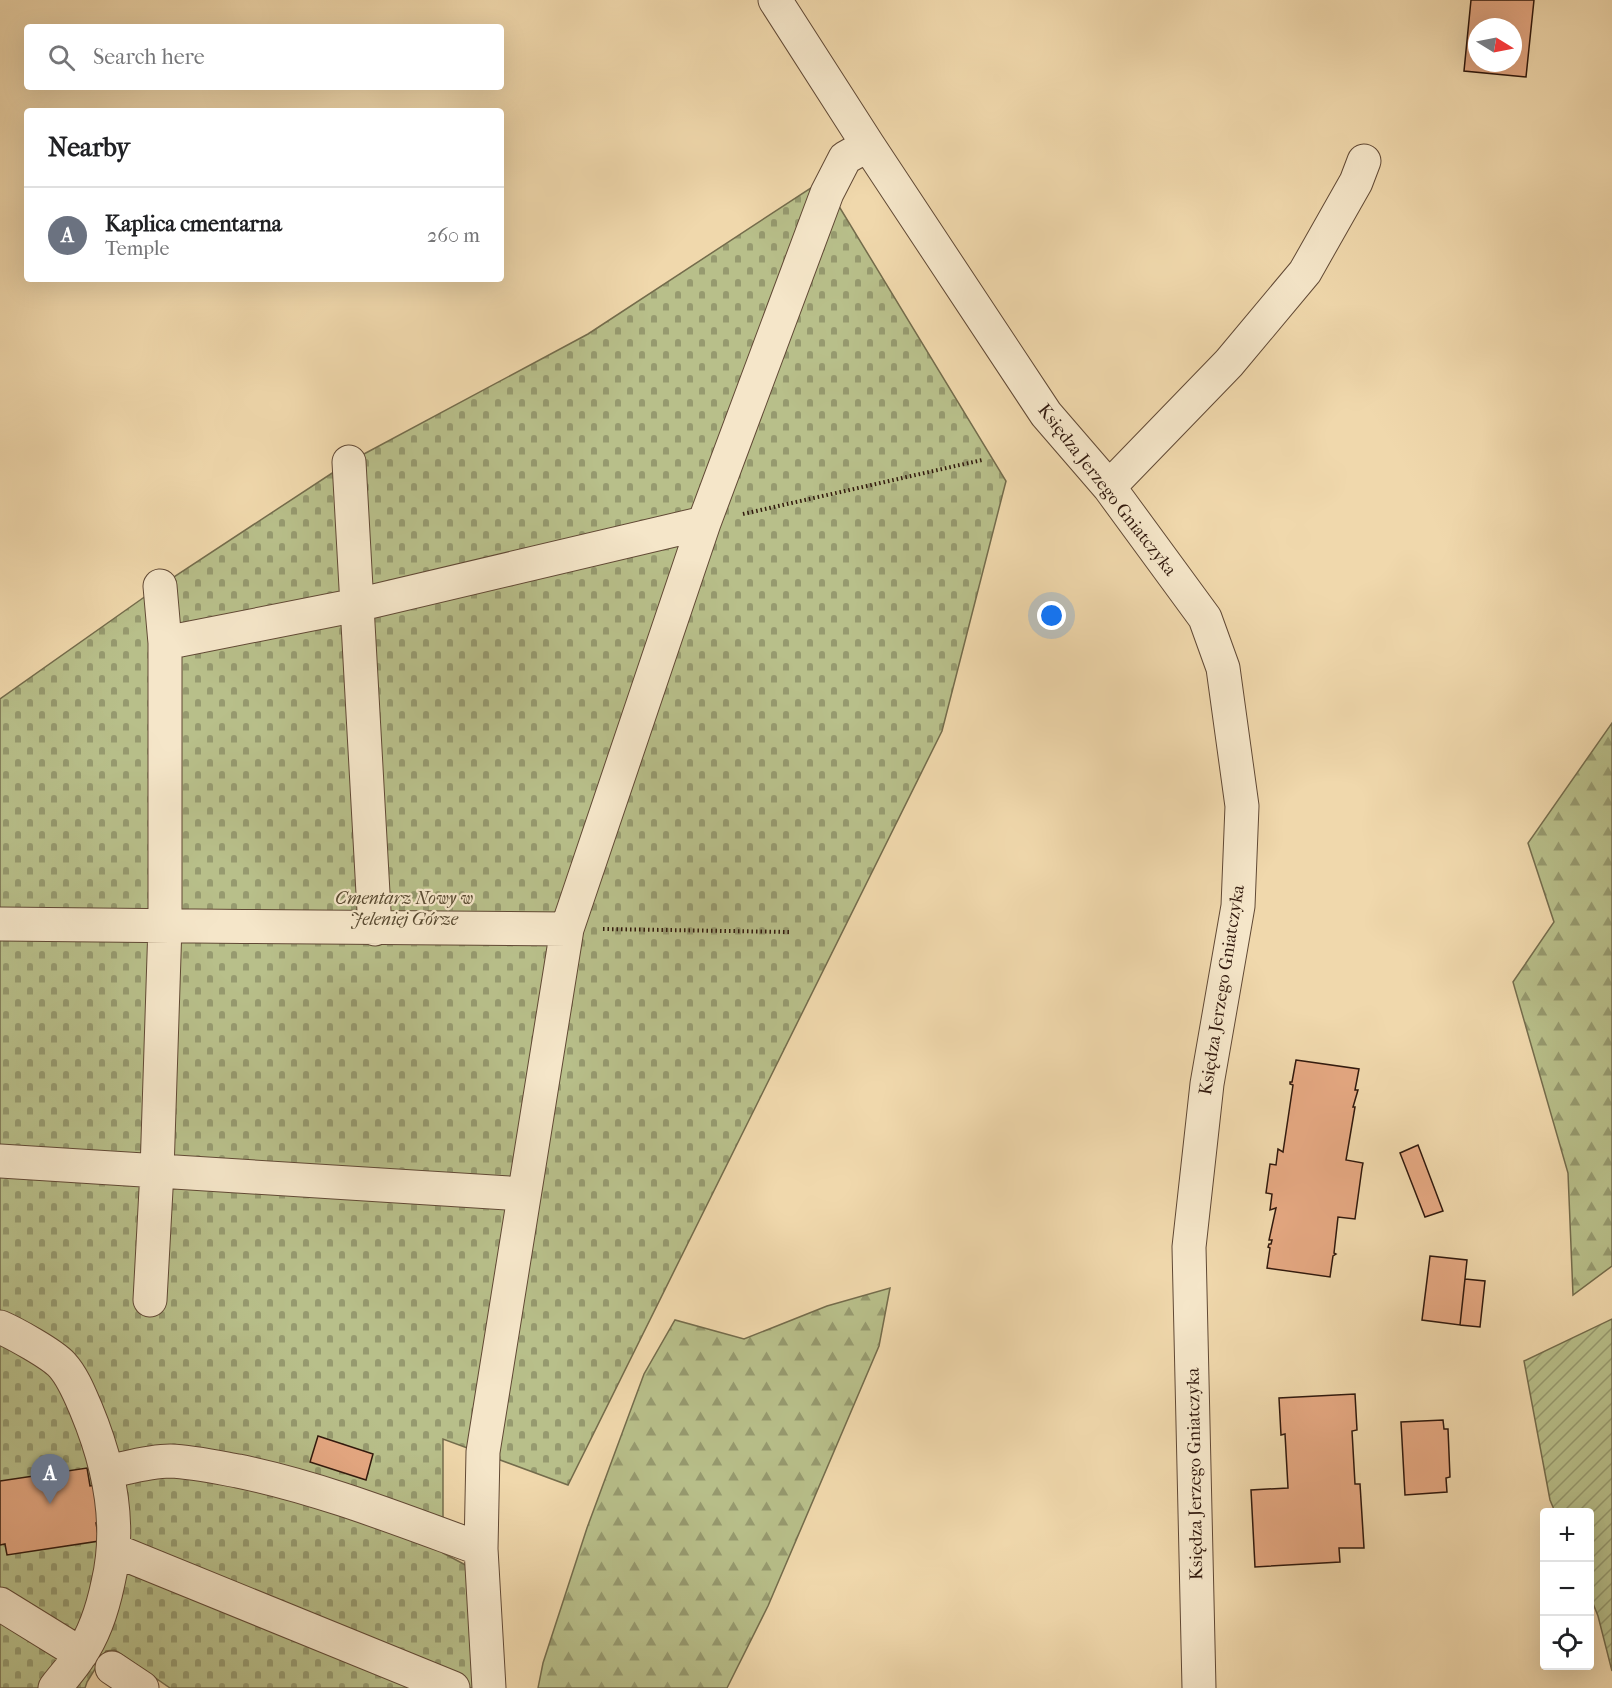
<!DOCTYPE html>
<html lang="en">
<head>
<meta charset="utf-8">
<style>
	:root { --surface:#fff; --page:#f6f6f6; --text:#202124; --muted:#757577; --line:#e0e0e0; --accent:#8f2418 }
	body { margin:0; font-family:"IM FELL French Canon",serif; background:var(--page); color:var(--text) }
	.controls { position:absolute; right:18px; bottom:18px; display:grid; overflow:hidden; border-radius:6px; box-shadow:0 6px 24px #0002 }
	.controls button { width:54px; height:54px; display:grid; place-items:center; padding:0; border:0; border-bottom:2px solid var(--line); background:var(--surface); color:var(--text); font:30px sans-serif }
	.compass { position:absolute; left:1468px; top:18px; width:54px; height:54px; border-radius:50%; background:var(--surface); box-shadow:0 6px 24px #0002; rotate:100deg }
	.you { position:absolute; left:1052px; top:616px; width:21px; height:21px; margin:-15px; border:4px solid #fff; border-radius:50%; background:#1a73e8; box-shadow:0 0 0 9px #1a73e833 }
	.badge { display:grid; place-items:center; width:39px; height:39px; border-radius:50%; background:var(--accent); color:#fff; font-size:20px; font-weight:700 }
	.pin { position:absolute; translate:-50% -50px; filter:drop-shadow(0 2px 3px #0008) }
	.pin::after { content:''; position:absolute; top:32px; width:21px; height:18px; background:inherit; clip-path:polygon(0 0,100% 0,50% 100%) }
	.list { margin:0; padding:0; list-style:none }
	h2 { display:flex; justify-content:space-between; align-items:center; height:78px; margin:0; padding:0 24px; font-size:26px }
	h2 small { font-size:20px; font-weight:400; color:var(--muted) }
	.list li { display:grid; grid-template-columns:39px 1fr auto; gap:18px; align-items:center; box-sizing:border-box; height:96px; padding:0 24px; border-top:2px solid var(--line) }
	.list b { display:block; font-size:22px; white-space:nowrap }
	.list p { margin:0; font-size:20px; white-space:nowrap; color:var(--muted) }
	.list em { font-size:20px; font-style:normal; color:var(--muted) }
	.icon { flex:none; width:33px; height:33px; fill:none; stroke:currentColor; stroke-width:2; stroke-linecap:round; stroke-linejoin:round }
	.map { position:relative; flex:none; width:1612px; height:1688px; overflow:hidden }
	.search { position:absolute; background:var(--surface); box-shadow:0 6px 24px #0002; left:24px; top:24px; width:480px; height:66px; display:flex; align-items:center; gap:15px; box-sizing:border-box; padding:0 21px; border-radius:6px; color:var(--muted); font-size:22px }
	.panel { position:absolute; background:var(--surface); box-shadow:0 6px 24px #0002; left:24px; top:108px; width:480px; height:174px; border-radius:6px }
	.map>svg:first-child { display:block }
</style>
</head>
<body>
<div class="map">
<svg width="1612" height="1688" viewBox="0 0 1612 1688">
	<defs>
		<pattern id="forest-firs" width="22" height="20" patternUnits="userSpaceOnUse" patternTransform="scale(1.5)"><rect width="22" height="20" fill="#b8bf8a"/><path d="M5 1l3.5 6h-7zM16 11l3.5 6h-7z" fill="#969a6f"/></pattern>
		<pattern id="cemetery-stones" width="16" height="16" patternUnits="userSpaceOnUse" patternTransform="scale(1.5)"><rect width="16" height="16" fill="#b8bf8a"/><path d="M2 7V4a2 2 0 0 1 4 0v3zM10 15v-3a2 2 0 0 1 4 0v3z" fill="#969a6f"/></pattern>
		<pattern id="garden-furrows" width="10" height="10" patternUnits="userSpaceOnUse" patternTransform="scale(1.5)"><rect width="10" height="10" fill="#b8bf8a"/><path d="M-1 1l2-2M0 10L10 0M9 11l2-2" fill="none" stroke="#969a6f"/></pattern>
	</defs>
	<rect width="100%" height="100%" fill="#f0d8ac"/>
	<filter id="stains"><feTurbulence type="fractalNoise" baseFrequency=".00333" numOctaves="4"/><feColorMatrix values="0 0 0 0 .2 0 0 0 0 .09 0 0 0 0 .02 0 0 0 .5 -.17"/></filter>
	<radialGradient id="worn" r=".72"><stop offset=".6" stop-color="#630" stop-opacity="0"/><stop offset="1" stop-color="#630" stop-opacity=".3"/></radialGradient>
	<path fill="url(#forest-firs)" stroke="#746c4c" stroke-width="1.5" d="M1612,723V1266L1573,1295L1568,1173L1513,982L1554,922L1528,843Z
		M890,1288L879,1346L768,1606L727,1688H538L543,1663L587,1528L644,1374L675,1320L744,1339L827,1306Z"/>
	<path fill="url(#cemetery-stones)" stroke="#746c4c" stroke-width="1.5" d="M823,180L1006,481L942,731L568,1485L443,1439V1553L473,1569L477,1688H170L115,1650L106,1651L87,1682L85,1688H0V699L160,586L349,462L588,334Z"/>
	<path fill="url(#garden-furrows)" stroke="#746c4c" stroke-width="1.5" d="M1612,1319V1671L1598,1616L1590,1596V1512H1555L1550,1500L1524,1361Z"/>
	<path fill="#e5a882" stroke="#31190d" stroke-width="1.5" fill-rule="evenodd" d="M1471,0H1534L1526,77L1464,71ZM1477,27H1513V63H1477Z
		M1296,1060L1359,1069L1355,1090H1358L1353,1107H1355L1346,1160L1363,1163L1362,1168L1355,1219L1338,1217L1334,1253L1336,1254L1333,1256L1330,1277L1267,1268L1270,1248L1268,1247L1269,1244H1271L1272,1240H1269L1276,1208L1270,1210L1272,1194L1266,1193L1270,1164L1276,1165L1278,1149L1283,1152L1293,1085L1290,1084V1082H1292Z
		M1418,1145L1443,1211L1425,1217L1400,1153Z
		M1430,1256L1467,1260L1460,1325L1422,1320Z
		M1465,1279L1485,1281L1480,1327L1460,1325Z
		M1355,1394L1357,1430L1352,1431L1355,1484H1360L1364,1548H1339L1340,1562L1255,1567L1251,1490L1288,1488L1285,1434L1281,1435L1279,1398Z
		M1443,1420L1444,1429H1448L1450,1477L1446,1478L1447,1492L1405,1495L1401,1422Z
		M318,1436L373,1454L366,1480L310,1462Z
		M87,1468L90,1486L97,1485L103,1522L96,1523L99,1541L7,1555L5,1544L0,1545V1481Z"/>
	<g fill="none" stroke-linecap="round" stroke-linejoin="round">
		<defs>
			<path id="minor" d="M775,0L868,145L1046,414L1109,487L1205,618L1223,668L1242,806L1238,906L1207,1084L1189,1247L1199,1688
				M349,462L375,929
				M1109,487L1229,363L1305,272L1356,182L1364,161
				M165,643L357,605L704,523
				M0,924C189,925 378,929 567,929
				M0,1161L524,1194
				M150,1300L157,1171L165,925V643L160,586
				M0,1327C14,1333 52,1354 62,1365C73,1377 80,1395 86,1409C109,1464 122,1524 108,1583C103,1607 94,1635 80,1655C73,1667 63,1677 55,1688
				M107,1472C127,1468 149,1461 170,1461C193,1462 216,1467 238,1471C321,1488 401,1520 481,1549
				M114,1550L453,1688
				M0,1604L81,1654
				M112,1668L142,1688
				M489,1688L481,1549L483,1452L567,929L704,523L827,193L845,158L868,145"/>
		</defs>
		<use href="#minor" stroke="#614935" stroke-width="35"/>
		<path stroke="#31190d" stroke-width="4" stroke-dasharray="1.5 3" stroke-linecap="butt" d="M743,514L982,460
			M603,929L790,932"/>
		<use href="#minor" stroke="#f5e6c9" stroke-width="33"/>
	</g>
	<g text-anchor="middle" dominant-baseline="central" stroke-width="4.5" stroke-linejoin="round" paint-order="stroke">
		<g font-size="18" fill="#31190d" stroke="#f5e6c9">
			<text transform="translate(1107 490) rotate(52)">Księdza Jerzego Gniatczyka</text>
			<text transform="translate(1222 990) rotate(-81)">Księdza Jerzego Gniatczyka</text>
			<text transform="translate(1195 1474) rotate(-91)">Księdza Jerzego Gniatczyka</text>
		</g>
		<g font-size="18" font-style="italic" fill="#5a4b32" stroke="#f5e6c9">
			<text x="404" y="898">Cmentarz Nowy w<tspan x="404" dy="21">Jeleniej Górze</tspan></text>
		</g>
	</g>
	<rect width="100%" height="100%" filter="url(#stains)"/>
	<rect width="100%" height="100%" fill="url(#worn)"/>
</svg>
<div class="controls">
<button>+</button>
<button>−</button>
<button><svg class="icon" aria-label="locate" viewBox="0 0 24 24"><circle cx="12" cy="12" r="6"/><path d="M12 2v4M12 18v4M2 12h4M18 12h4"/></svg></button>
</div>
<svg class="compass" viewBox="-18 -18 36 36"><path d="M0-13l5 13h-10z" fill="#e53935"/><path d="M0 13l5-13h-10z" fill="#757577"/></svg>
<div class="you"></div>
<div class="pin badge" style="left:50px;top:1504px;background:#6b7280">A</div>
<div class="search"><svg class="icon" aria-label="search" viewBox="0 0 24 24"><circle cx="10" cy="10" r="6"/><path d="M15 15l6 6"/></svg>Search here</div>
<section class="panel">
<h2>Nearby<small></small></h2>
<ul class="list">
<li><span class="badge" style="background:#6b7280">A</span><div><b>Kaplica cmentarna</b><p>Temple</p></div><em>260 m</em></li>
</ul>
</section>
</div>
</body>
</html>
